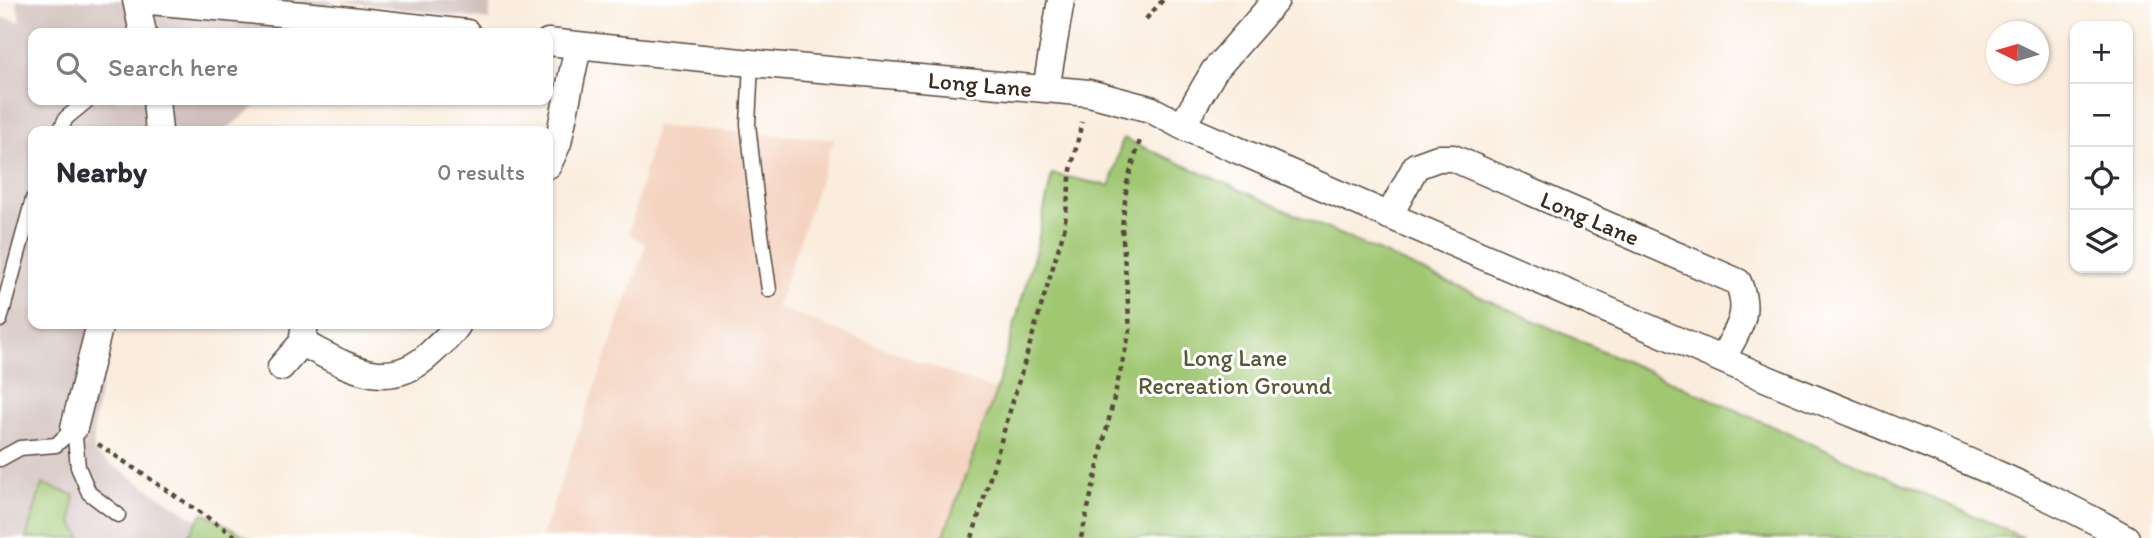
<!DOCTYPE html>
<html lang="en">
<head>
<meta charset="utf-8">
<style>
	:root { --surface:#fff; --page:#f2f2f3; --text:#2b2b33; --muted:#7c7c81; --line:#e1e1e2 }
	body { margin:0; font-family:Itim,sans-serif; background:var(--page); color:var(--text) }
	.controls { position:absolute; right:21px; top:21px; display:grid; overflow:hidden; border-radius:14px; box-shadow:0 2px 5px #0004 }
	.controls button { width:63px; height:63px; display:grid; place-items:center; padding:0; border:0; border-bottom:2px solid var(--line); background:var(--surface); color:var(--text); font:35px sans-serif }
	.compass { position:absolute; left:1986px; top:21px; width:63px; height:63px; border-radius:50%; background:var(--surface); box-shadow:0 2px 5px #0004; rotate:275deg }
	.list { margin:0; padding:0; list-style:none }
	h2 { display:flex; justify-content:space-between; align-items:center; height:91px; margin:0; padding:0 28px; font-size:30px }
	h2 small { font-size:23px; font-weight:400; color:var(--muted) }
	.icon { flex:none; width:38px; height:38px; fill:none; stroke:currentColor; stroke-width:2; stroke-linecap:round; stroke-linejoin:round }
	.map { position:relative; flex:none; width:2154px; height:538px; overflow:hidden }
	.search { position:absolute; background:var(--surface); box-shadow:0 2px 5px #0004; left:28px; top:28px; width:525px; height:77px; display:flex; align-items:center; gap:18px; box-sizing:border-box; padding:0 24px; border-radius:14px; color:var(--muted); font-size:26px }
	.panel { position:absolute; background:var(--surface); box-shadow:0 2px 5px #0004; left:28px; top:126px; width:525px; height:203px; border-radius:14px }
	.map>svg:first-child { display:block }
</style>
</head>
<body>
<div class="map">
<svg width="2154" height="538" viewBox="0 0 2154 538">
	<rect width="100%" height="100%" fill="#fff"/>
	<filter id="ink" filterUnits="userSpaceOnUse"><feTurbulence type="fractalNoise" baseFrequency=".0143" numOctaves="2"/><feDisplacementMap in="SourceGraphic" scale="14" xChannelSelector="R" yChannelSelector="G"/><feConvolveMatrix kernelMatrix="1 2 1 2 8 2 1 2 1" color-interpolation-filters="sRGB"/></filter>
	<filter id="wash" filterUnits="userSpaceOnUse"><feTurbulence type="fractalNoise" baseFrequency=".00686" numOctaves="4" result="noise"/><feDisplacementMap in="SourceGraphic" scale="28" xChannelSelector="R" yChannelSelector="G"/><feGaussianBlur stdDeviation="1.57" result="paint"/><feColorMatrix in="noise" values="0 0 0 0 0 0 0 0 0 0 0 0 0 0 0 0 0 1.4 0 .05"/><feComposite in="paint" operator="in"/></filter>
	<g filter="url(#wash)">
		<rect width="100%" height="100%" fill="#faedde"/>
		<path fill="#f4d3c0" d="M656,126L834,139L777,307L996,391L943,538H541L646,245L629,234Z"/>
		<path fill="#d0c0bc" d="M16,0H491L489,20L332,0L327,33H33V100H264L224,131H33V324H112L94,422V453L197,520L187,538H82L72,522L42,484L26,538H0V17L21,22Z"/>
		<path fill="#a0c873" stroke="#6e7948" stroke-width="2" d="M1123,138L2024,538H943L996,391L1036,249L1052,174L1110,186Z
			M42,484L74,495L72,522L82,538H26Z
			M203,512L249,538H187Z"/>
	</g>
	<g filter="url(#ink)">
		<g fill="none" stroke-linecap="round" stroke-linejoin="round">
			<defs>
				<path id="service" d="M751,63L748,124L757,205L769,290
					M60,131L66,118L88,100
					M0,320L33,199
					M74,428L78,467L89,493L118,515
					M0,459L20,448L56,445L74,428"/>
				<path id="minor" d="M136,0L143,33
					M139,0L323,17L467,33
					M548,42L751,63L1089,93L1150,109L1182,126C1365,205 1548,283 1730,363C1862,421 2001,467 2126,538
					M1046,89L1061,0
					M156,100L159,131
					M1182,126L1214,71L1276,0
					M548,165L558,143L578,46
					M1389,216L1416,166L1438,158H1453L1738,282C1752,315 1737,331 1722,359
					M302,343C347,366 388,395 432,352C441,343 452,335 458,324
					M281,367L302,343L305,324
					M74,428L100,324"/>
			</defs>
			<use href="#service" stroke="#58473b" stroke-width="17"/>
			<use href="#minor" stroke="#58473b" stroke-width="29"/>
			<path stroke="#58473b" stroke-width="4.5" stroke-dasharray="5 5" stroke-linecap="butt" d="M1146,19L1163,0
				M98,444L238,538
				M972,538L1064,230L1071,170L1082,122
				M1081,538L1130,330L1122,227L1127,183L1141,137"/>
			<use href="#service" stroke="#fff" stroke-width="14"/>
			<use href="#minor" stroke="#fff" stroke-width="26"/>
		</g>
	</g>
	<g text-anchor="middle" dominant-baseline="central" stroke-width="6" stroke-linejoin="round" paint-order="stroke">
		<g font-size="24" fill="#3b2a1e" stroke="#fff">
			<text transform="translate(980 84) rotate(5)">Long Lane</text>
			<text transform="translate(1590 218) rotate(23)">Long Lane</text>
		</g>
		<g font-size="24" fill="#595938" stroke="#fff">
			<text x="1235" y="357">Long Lane<tspan x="1235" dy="28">Recreation Ground</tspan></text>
		</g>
	</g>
</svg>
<div class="controls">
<button>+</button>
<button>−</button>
<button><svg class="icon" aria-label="locate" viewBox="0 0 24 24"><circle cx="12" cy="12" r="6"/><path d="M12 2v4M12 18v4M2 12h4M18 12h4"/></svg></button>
<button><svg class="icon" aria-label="layers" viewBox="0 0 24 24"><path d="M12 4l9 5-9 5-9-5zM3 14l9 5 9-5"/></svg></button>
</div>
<svg class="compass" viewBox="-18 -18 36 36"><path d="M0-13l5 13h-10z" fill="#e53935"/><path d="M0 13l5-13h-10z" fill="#7c7c81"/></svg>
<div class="search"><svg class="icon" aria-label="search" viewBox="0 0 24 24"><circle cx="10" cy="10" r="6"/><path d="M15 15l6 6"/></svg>Search here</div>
<section class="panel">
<h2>Nearby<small>0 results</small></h2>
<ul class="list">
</ul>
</section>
</div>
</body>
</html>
